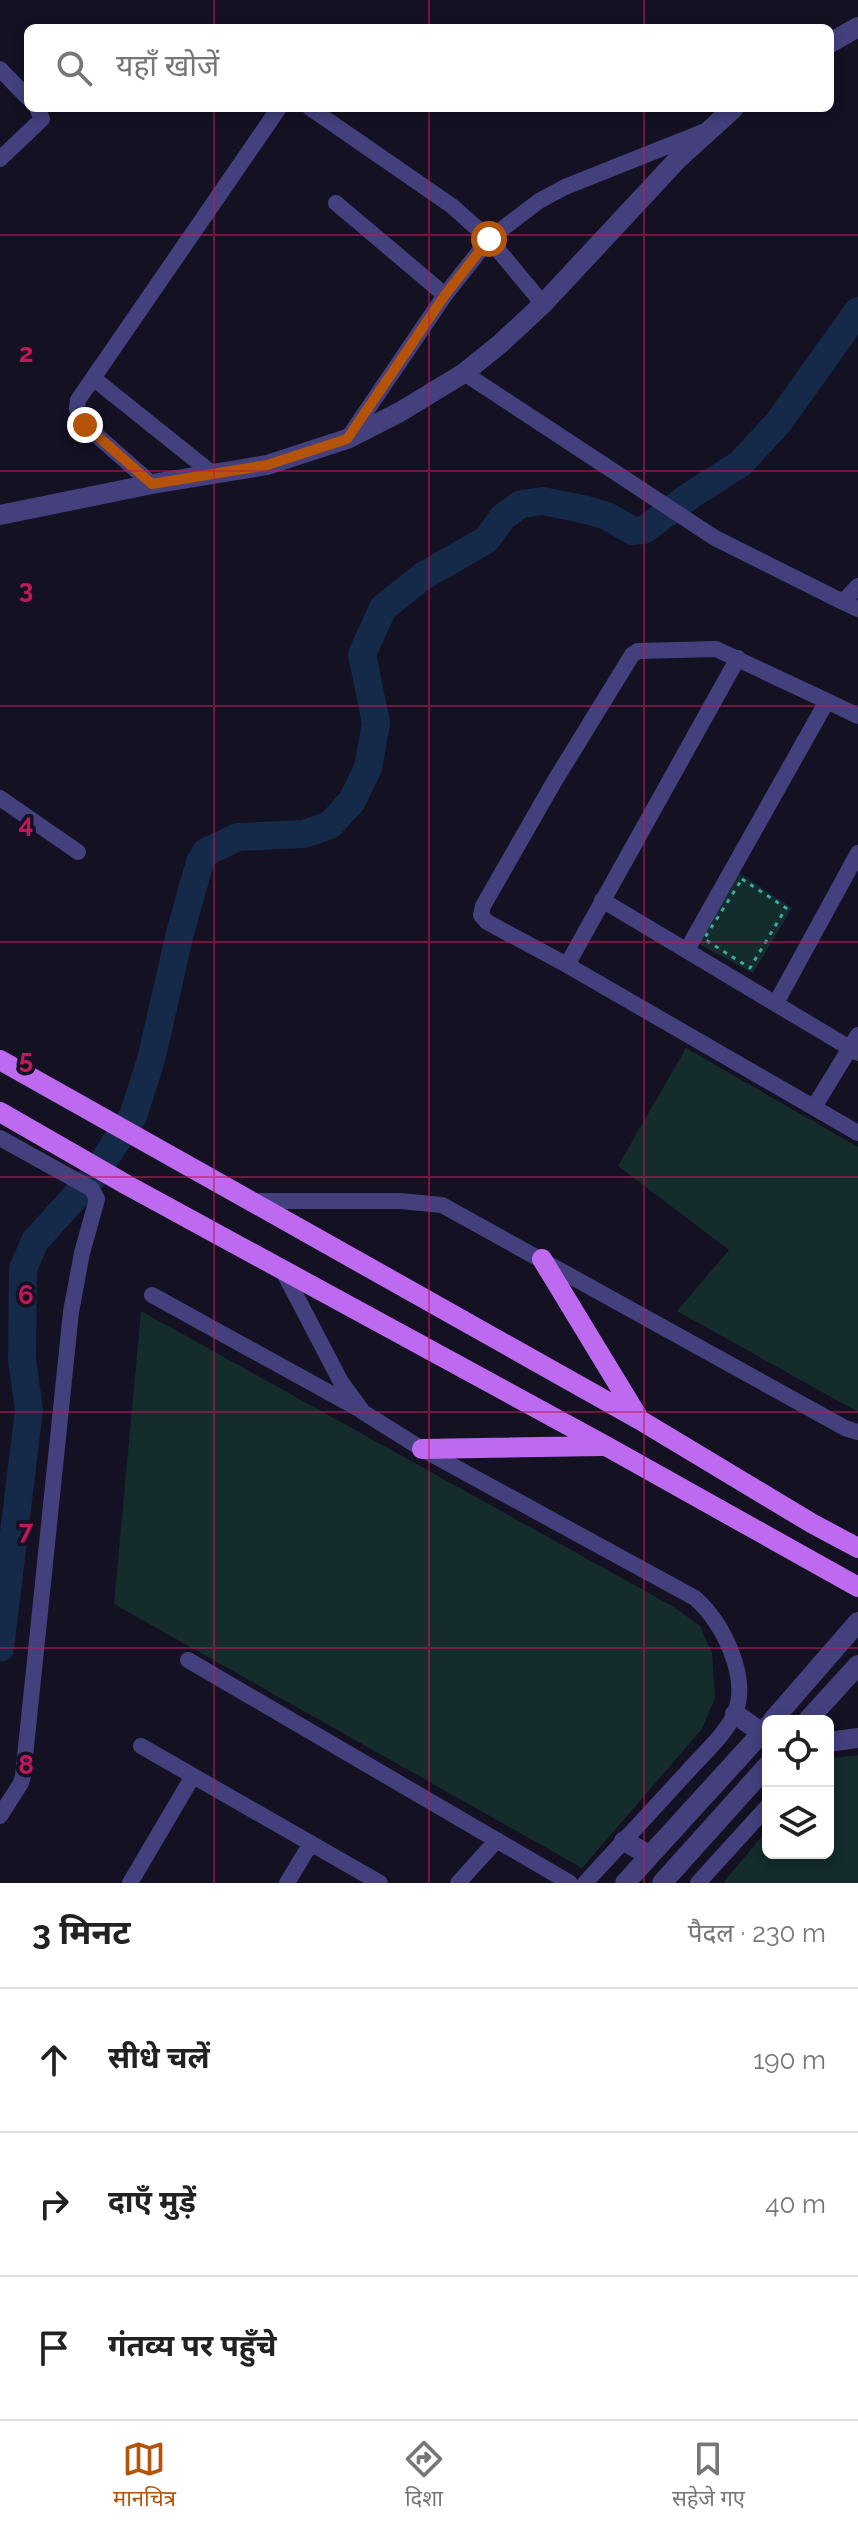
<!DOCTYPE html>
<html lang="hi">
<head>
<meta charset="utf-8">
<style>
	:root { --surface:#fff; --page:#f2f2f2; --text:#222; --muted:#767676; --line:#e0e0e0; --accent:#b45309 }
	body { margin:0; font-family:Raleway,"Noto Sans Devanagari",sans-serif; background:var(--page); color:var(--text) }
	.controls { position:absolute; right:24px; bottom:24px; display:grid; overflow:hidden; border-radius:12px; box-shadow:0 4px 12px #0003 }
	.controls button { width:72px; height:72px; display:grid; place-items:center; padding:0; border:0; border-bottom:2px solid var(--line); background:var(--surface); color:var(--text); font:40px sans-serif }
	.stop { position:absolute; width:24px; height:24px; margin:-18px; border:6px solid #b45309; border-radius:50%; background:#fff }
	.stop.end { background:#b45309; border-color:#fff; box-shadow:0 2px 8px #0008 }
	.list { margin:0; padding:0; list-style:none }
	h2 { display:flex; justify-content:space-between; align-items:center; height:104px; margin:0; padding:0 32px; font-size:34px }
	h2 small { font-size:26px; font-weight:400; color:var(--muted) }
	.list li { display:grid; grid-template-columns:52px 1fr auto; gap:24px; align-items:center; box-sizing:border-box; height:144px; padding:0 32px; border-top:2px solid var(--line) }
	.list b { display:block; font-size:30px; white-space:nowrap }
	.list em { font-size:26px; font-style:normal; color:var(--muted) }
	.icon { flex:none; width:44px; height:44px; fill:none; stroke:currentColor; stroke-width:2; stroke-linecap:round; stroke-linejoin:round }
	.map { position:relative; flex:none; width:858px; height:1883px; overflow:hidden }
	.search { position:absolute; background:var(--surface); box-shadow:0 4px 12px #0003; left:24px; right:24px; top:24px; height:88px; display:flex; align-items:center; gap:20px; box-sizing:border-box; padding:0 28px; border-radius:12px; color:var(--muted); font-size:30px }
	.sheet { height:536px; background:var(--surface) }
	nav { display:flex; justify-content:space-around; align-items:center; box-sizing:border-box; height:112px; border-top:2px solid var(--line); background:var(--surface); font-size:22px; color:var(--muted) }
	nav a { display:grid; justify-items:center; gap:4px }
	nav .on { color:var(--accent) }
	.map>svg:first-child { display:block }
</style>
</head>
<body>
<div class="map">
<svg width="858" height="1883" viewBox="0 0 858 1883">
	<rect width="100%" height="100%" fill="#141123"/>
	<path fill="#142c2c" d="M739,873L792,908L753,973L695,942Z
		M686,1048L858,1147V1412L677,1311L729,1250L618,1166Z
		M141,1311L674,1607L700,1626L712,1653L715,1698L702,1729L582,1868L114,1604Z
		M858,1755V1883H723L768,1829V1853H828V1759Z"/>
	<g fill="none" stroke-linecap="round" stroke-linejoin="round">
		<path stroke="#152949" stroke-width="28" d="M0,1648L29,1410L22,1360L23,1269L35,1241L93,1177L133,1116L151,1060L180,933L200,862L206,852L238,837L304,834L330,825L352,801L368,768L376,723L362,654L383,608L423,576L486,540L503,517L521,504L543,501L587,510L607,516L633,531L644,530L691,495L740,464L778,423L858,311"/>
		<path stroke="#3baba4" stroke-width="3" stroke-dasharray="4 6" stroke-linecap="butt" d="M742,879L786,908L750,968L704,939Z"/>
		<path stroke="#43407d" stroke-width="16" d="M0,69L28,98
			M310,108L452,206L489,239L543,304
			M0,159L42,119L37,108
			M336,203L445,295
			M464,373L715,538L843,602L858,586
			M93,378L213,474
			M348,438L445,295L489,239L539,201L565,187L703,132
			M152,484L85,425L77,409L78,400L279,108
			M843,602L858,609
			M827,701L716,649L638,651L632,655L554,782L483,906L481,915L487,922L567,965L858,1133
			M0,798L78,852
			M602,900L858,1053
			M687,950L827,701L858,716
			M567,965L738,658
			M776,1003L858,853
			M814,1107L858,1035
			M0,1138L92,1189L97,1199L82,1253L71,1312L23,1776L21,1783L0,1816
			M250,1201H400L442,1205L845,1428L858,1432
			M282,1269L341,1382L363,1412L422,1449L695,1598C722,1622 750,1676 735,1713C726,1734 704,1753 689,1770C654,1808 620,1845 585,1883
			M152,1295L357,1408
			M188,1660L570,1883
			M141,1746L380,1883
			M130,1883L193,1776
			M287,1883L311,1843
			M458,1883L497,1840
			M698,1883L768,1806"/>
		<path stroke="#43407d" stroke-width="20" d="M830,43L858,27
			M0,515L152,484L267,465L347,439L400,412L464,373L500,344L543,304L679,158L734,108
			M735,1714L768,1737
			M772,1721L858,1622
			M807,1721L858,1665
			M828,1742L858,1738
			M624,1841L649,1855
			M625,1883L768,1726
			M662,1883L768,1765"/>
		<path stroke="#bd69f0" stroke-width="20" d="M0,1060L640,1420L813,1524L858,1548
			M0,1112L127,1185L606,1446L858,1587
			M542,1259L638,1417
			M422,1449L602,1446"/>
	</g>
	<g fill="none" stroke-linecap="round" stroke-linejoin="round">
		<path stroke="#b45309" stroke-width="10" d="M85,425L152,484L267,465L347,439L445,295L489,239"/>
	</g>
	<path fill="none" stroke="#c2185b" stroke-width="2" stroke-opacity="0.55" d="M214,0V28M429,0V28M644,0V28M214,108V1883M429,108V1883M644,108V1883M0,235H858M0,471H858M0,706H858M0,942H858M0,1177H858M0,1412H858M0,1648H858"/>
	<g font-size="26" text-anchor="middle" font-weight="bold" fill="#c2185b" stroke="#141123" stroke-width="7" stroke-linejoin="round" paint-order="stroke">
		<text x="26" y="362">2</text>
		<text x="26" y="598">3</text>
		<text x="26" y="833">4</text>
		<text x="26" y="1068">5</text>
		<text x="26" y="1304">6</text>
		<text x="26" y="1539">7</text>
		<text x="26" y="1774">8</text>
	</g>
</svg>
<div class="controls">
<button><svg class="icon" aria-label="locate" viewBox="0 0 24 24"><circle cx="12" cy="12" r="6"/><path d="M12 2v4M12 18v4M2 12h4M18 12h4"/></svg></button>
<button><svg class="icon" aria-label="layers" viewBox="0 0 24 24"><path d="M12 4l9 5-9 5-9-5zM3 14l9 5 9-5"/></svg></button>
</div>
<div class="stop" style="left:489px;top:239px"></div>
<div class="stop end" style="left:85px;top:425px"></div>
<div class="search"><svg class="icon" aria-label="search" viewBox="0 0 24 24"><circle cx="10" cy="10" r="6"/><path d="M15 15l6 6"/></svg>यहाँ खोजें</div>
</div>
<section class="sheet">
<h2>3 मिनट<small>पैदल · 230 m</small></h2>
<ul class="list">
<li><svg class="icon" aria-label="ahead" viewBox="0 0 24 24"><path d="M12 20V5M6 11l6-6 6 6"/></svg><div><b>सीधे चलें</b></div><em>190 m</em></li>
<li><svg class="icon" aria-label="right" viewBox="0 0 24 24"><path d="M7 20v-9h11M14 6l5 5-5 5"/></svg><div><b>दाएँ मुड़ें</b></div><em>40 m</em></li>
<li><svg class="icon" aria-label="arrive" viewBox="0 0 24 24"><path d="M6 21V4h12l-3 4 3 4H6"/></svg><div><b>गंतव्य पर पहुँचे</b></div></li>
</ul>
</section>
<nav>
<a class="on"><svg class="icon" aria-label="map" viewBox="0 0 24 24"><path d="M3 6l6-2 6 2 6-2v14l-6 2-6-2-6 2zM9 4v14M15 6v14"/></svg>मानचित्र</a>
<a><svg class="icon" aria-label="directions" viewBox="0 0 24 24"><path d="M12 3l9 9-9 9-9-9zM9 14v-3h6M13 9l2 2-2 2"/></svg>दिशा</a>
<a><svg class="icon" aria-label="saved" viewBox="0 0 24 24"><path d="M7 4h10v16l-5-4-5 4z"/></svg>सहेजे गए</a>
</nav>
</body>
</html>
